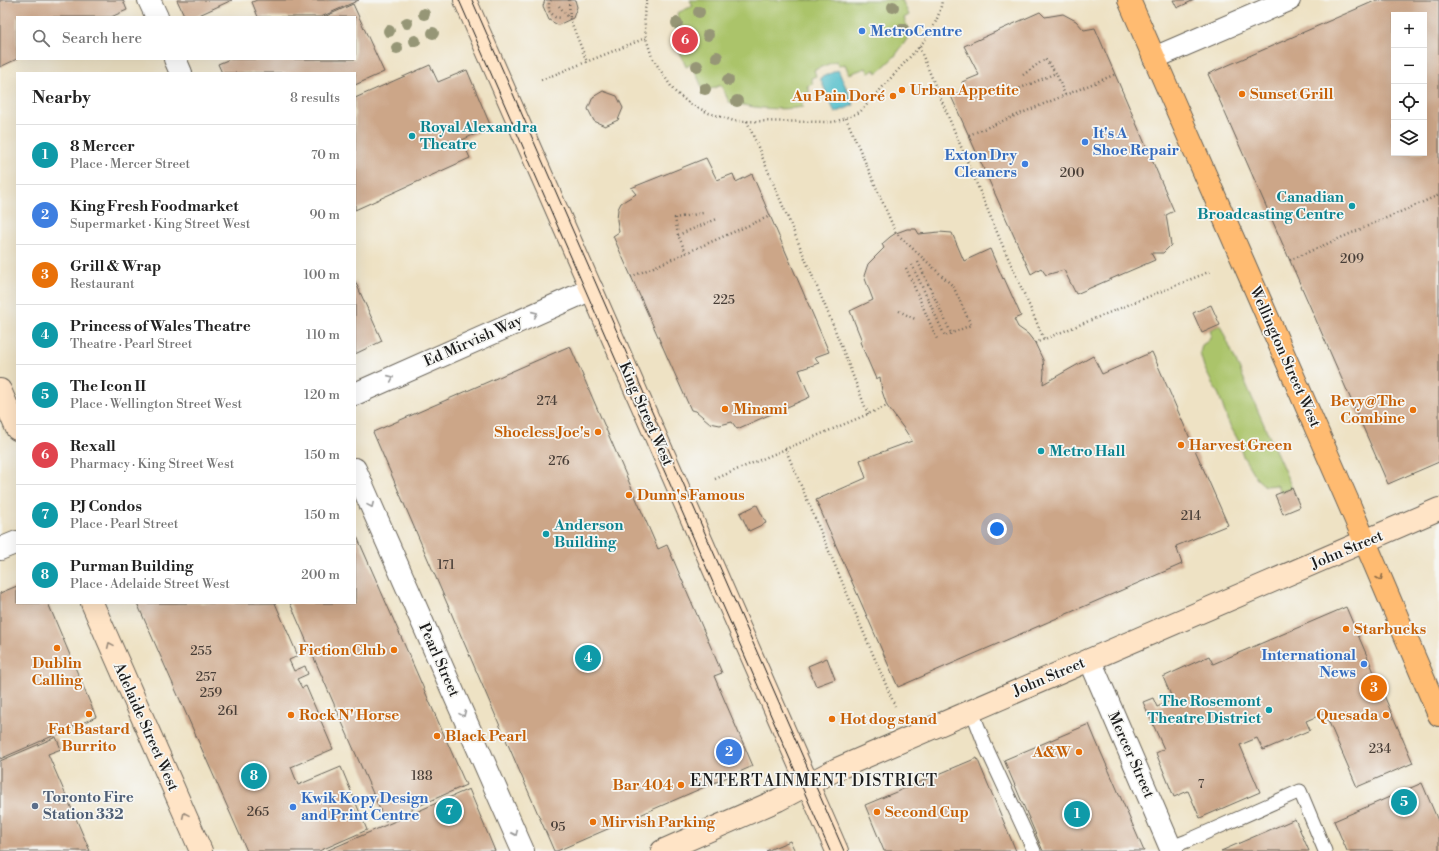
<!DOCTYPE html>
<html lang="en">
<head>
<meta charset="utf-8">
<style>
	:root { --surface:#fff; --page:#f6f6f6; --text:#222; --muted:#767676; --line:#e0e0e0; --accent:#0f766e }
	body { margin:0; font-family:"Libre Bodoni",serif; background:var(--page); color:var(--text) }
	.controls { position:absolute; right:12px; top:12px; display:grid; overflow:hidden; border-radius:0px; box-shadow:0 4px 16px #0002 }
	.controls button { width:36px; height:36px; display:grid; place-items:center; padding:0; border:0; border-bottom:1px solid var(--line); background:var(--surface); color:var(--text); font:20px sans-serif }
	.you { position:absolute; left:997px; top:529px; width:14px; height:14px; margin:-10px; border:3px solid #fff; border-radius:50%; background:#1a73e8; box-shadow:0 0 0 6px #1a73e833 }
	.badge { display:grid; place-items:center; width:26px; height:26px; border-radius:50%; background:var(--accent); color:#fff; font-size:13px; font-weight:700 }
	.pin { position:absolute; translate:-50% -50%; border:2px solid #fff; box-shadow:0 1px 4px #0006 }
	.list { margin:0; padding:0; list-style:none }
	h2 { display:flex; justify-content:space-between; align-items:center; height:52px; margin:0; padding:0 16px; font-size:17px }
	h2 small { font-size:13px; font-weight:400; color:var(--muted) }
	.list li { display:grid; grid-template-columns:26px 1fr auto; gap:12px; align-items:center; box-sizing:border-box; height:60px; padding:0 16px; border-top:1px solid var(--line) }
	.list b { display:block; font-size:15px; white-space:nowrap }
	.list p { margin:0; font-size:13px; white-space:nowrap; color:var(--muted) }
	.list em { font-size:13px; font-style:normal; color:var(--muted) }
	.icon { flex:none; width:22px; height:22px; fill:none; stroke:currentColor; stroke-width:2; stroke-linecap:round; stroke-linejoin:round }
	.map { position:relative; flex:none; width:1439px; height:851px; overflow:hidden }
	.search { position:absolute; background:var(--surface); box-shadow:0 4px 16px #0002; left:16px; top:16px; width:340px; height:44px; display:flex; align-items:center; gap:10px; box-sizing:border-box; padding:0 14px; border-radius:0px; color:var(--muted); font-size:15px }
	.panel { position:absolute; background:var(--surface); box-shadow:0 4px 16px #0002; left:16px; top:72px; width:340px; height:532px; border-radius:0px }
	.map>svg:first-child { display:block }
</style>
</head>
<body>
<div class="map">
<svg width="1439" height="851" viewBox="0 0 1439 851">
	<rect width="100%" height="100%" fill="#f6f6f2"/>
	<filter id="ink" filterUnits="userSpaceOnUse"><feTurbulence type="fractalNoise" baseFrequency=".025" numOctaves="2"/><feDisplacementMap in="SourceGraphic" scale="8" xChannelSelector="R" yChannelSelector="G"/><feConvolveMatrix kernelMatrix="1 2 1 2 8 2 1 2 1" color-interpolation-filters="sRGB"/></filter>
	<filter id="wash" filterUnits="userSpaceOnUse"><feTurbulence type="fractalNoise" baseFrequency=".012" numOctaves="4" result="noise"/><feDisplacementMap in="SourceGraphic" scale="16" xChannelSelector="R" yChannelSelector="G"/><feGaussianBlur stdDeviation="0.9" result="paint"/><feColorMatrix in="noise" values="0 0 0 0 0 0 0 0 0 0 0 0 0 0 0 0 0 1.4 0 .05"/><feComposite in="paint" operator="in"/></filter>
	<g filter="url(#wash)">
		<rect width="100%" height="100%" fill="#eee2c4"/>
		<path fill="#abc46a" stroke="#647043" d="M690,0H902L909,15L904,18L910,35L895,56L877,73L875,70L868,72L866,68L849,74L845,64L839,66L836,61L814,70L816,76L811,78L813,84L807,86L810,92L804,94L806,100L801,103L803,107C777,111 754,108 729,102L721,85L704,92L692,64L686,67L675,41L680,39L673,21L678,19L677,13L693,6Z
			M1220,325L1292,488L1281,492L1277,485L1265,486L1256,478L1243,456L1238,440L1228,422L1219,395L1212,383L1204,367L1200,353L1202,345L1208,341L1211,335L1210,330Z"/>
		<path fill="#51becb" stroke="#366d74" d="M838,70L854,105L835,113L820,78Z"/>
		<g id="blocks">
			<path fill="#cca688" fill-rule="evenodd" d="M0,0H123L127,10L111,17H17V59L0,67Z
				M177,0H232L195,17H185Z
				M257,0H359L321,17H258L252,2Z
				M545,0H575L577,7L573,18L558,25L549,20L543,6Z
				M1173,0H1194L1177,8Z
				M1377,0H1439V462L1388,484L1208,74ZM1394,15H1424V153H1394Z
				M353,4L384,72L355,85V73H222L218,64L230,59H355V17H324Z
				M1040,12L1045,17L1063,14L1076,21L1084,30L1095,28L1174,211L1166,215L1171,245L1163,253H1151L1155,260L1076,294L1064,270L1046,275L1041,268L1031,274L951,96L965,90L962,82L979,75L964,46Z
				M430,65L438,82L467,70L491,127L462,140L470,158L355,210V98Z
				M603,91L617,96L623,108L618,120L605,126L594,121L588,109L593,97Z
				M706,158L717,180L733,174L736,182L752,174L829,352L815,357L819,363L799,370L810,397L737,429L732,422L720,425L710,423L696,411L691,410L613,236L619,232L617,220L618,209L621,203L636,194L631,188Z
				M907,229H916L919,234L939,232L952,233L964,261L990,249L1003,279L1004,278L1021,316L1014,319L1018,327L1028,334L1035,343L1043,360L1044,372L1043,384L1093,356L1102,374L1152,352L1228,525L1176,546L1182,564L898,687L816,500L866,478L860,460L912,441L905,430L887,406L882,391L880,377L876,379L860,342L862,341L850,311L873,300L864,276L868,264L884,248L882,244L890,237L896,233Z
				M355,281L382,341L355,354Z
				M1211,305L1220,325L1202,333L1193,313Z
				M570,346L658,549L667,545L722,673L714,676L753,766L557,851H554L373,432Z
				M1292,488L1300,507L1283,514L1275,495Z
				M757,505L766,523L749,531L740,513Z
				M355,532L466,785L385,821L290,603H355Z
				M17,586V603H48L96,717L0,759V593Z
				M137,603H275L298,656L289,660L294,671L305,666L308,674L297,679L302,688L306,686L333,749L291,767L298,785L341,767L367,830L319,851H247Z
				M1346,607L1413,763L1357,787L1325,713L1306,721L1310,730L1263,750L1257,738L1240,745L1260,792L1200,818L1188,791L1174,797L1156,753L1164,749L1143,702L1153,698L1157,707L1173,700L1163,677L1209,656L1213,664Z
				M827,658L835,679L816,686L808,666Z
				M1089,724L1096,741L1144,851H1043L1004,760Z
				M56,737L61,749L48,754L90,851H0V761Z
				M977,758L1016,851H884L865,805Z
				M1422,783L1439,823V851H1347L1334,821Z
				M469,789L495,851H326L377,829Z
				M1295,819L1309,851H1221Z
				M790,841L795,851H766Z"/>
		</g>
	</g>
	<g filter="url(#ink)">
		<use href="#blocks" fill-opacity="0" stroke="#666157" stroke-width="1"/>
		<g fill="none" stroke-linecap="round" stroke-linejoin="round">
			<defs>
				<path id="lane" d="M972,711L985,745L1034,851
					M1171,847L1187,841L1300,791L1325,851"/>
				<path id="street" d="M149,0L157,17
					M1154,58L1289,0
					M175,59L181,73
					M355,394L592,289
					M355,469L523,851
					M0,549L17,542
					M1090,660L1172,851"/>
				<path id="secondary" d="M465,0L837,851
					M0,390L17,429
					M92,603L201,851
					M662,851L778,800L837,769L1439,509"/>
				<path id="primary" d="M1129,0L1349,504L1439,715"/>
			</defs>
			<use href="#lane" stroke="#666157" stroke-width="15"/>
			<use href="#street" stroke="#666157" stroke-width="24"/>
			<use href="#secondary" stroke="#666157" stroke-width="24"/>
			<use href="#primary" stroke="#666157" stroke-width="24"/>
			<path stroke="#666157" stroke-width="2.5" stroke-dasharray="1 3" stroke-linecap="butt" d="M551,0L549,2V11L555,17L562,18
				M569,0L570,19
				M647,0L644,14L646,38L652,57L674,91L690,104L709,113L734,121L834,122L846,118L860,112L919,47C930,35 940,17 942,0
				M559,6L570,19L587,62
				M919,47L1002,244L1044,339
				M1023,75L1045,59L1056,73L1065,95
				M541,80L646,38
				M1016,90L1056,73
				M846,118L896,233L953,286L971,325L945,336L912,265
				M747,121L831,320L868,414
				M969,135L1116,74
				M678,235L717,219
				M686,253L678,235L675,218L703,213
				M1290,260L1439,195
				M918,262L951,333
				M906,268L937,339
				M631,277L770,216
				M899,311L915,319
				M1035,343L1211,271
				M785,448L895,706
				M715,479L887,406"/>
			<use href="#lane" stroke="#fff" stroke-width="13"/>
			<use href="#street" stroke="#fff" stroke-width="22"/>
			<use href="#secondary" stroke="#ffe4c6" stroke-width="22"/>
			<use href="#primary" stroke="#ffbb71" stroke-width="22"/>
			<path stroke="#1c1c1c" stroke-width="1" d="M459,0L830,851
				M472,0L844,851"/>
		</g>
		<g fill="#969676">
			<circle cx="893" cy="7" r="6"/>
			<circle cx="699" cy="12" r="6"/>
			<circle cx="424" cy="14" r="6"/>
			<circle cx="407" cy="23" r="6"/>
			<circle cx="677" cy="23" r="6"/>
			<circle cx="903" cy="29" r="6"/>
			<circle cx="389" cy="31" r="6"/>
			<circle cx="433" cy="33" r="6"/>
			<circle cx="708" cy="35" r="6"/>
			<circle cx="415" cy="41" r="6"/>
			<circle cx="687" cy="45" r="6"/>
			<circle cx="397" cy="48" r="6"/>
			<circle cx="717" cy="57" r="6"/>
			<circle cx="697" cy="66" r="6"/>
			<circle cx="728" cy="80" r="6"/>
			<circle cx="705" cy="89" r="6"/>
			<circle cx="737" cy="101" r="6"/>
		</g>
		<defs><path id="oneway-chevron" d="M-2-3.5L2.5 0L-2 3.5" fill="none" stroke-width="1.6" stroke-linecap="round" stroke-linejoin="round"/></defs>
		<g stroke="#999">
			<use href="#oneway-chevron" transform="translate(535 314) rotate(-24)"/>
			<use href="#oneway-chevron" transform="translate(391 378) rotate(-24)"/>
			<use href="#oneway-chevron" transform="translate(371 505) rotate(66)"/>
			<use href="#oneway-chevron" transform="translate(463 714) rotate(66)"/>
			<use href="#oneway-chevron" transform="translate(515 833) rotate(66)"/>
		</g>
		<use stroke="#8e6c46" href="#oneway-chevron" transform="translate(1380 578) rotate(67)"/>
		<g stroke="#998a7a">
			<use href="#oneway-chevron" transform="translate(110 645) rotate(-114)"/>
			<use href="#oneway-chevron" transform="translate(185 815) rotate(-114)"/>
		</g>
	</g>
	<g fill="#3f7fe0" stroke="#f6f6f2" stroke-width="1.5">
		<circle cx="862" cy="31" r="4"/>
		<circle cx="1085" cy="142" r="4"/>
		<circle cx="1025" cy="164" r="4"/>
		<circle cx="1364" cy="664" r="4"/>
		<circle cx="293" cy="807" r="4"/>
	</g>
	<g fill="#e8710a" stroke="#f6f6f2" stroke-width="1.5">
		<circle cx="902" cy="90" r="4"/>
		<circle cx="1242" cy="94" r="4"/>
		<circle cx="893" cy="96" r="4"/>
		<circle cx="725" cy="409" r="4"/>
		<circle cx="1413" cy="410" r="4"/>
		<circle cx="598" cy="432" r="4"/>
		<circle cx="1181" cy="445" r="4"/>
		<circle cx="629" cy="495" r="4"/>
		<circle cx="1346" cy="629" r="4"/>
		<circle cx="57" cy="648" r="4"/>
		<circle cx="394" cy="650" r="4"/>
		<circle cx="89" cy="714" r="4"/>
		<circle cx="291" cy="715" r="4"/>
		<circle cx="1386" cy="715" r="4"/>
		<circle cx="832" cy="719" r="4"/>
		<circle cx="437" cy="736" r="4"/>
		<circle cx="1079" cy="752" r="4"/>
		<circle cx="681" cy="785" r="4"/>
		<circle cx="877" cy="812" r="4"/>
		<circle cx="593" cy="822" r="4"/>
	</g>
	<g fill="#0f9aa8" stroke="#f6f6f2" stroke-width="1.5">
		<circle cx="412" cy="136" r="4"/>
		<circle cx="1352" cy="206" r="4"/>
		<circle cx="1041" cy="451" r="4"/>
		<circle cx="546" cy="534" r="4"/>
		<circle cx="1269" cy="710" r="4"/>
	</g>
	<circle fill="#5c6f8a" stroke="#f6f6f2" stroke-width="1.5" cx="35" cy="806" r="4"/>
	<g text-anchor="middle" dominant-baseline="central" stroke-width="3.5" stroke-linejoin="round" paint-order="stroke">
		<g font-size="13" fill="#483e37">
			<text x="1072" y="173">200</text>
			<text x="1352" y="259">209</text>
			<text x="724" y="300">225</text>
			<text x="547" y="401">274</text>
			<text x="559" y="461">276</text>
			<text x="1191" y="516">214</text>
			<text x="446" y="565">171</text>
			<text x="201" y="651">255</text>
			<text x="206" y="677">257</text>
			<text x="211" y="693">259</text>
			<text x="228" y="711">261</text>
			<text x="1380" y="749">234</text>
			<text x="422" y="776">188</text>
			<text x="1201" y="784">7</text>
			<text x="258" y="812">265</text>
			<text x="558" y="827">95</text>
		</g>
		<g font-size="15" font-weight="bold" fill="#366cbe" stroke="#f6f6f2" text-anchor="start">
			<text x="870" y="31">MetroCentre</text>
			<text x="1093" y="133">It's A<tspan x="1093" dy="17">Shoe Repair</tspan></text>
			<text x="1017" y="155" text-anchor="end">Exton Dry<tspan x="1017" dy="17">Cleaners</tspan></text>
			<text x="1356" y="655" text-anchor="end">International<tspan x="1356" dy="17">News</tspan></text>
			<text x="301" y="798">Kwik Kopy Design<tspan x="301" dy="17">and Print Centre</tspan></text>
		</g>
		<g font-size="15" font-weight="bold" fill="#c56008" stroke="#f6f6f2" text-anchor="start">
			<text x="910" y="90">Urban Appetite</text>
			<text x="1250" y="94">Sunset Grill</text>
			<text x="885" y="96" text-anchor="end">Au Pain Doré</text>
			<text x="1405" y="401" text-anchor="end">Bevy@The<tspan x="1405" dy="17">Combine</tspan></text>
			<text x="733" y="409">Minami</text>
			<text x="590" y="432" text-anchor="end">Shoeless Joe's</text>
			<text x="1189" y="445">Harvest Green</text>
			<text x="637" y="495">Dunn's Famous</text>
			<text x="1354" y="629">Starbucks</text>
			<text x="386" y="650" text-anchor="end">Fiction Club</text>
			<text x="57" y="663" text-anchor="middle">Dublin<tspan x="57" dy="17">Calling</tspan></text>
			<text x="299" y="715">Rock N' Horse</text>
			<text x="1378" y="715" text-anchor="end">Quesada</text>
			<text x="840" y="719">Hot dog stand</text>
			<text x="89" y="729" text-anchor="middle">Fat Bastard<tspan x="89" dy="17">Burrito</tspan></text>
			<text x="445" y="736">Black Pearl</text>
			<text x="1071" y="752" text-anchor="end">A&amp;W</text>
			<text x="673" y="785" text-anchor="end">Bar 404</text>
			<text x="885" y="812">Second Cup</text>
			<text x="601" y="822">Mirvish Parking</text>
		</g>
		<g font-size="15" font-weight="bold" fill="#0d838f" stroke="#f6f6f2" text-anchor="start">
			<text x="420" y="127">Royal Alexandra<tspan x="420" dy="17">Theatre</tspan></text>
			<text x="1344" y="197" text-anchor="end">Canadian<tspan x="1344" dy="17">Broadcasting Centre</tspan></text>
			<text x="1049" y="451">Metro Hall</text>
			<text x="554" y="525">Anderson<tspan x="554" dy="17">Building</tspan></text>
			<text x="1261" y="701" text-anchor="end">The Rosemont<tspan x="1261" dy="17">Theatre District</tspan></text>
		</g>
		<g font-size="15" fill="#1c1c1c" stroke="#f6f6f2">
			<text transform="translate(473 341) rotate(-24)">Ed Mirvish Way</text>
			<text transform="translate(1285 357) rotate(66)">Wellington Street West</text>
			<text transform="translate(646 414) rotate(66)">King Street West</text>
			<text transform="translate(1347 550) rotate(-23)">John Street</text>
			<text transform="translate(439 660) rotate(66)">Pearl Street</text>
			<text transform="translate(1049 677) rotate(-23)">John Street</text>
			<text transform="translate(146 727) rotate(66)">Adelaide Street West</text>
			<text transform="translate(1131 755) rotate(66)">Mercer Street</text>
		</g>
		<g font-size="15" font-weight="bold" fill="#4e5e75" stroke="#f6f6f2" text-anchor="start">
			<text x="43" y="797">Toronto Fire<tspan x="43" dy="17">Station 332</tspan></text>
		</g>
		<g font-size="16" letter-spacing="1" fill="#1c1c1c" stroke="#f6f6f2">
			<text x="814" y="781">ENTERTAINMENT DISTRICT</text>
		</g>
	</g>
</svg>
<div class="controls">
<button>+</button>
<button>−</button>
<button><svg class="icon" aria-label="locate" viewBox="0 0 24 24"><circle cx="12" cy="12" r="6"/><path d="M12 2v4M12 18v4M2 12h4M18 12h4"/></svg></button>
<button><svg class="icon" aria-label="layers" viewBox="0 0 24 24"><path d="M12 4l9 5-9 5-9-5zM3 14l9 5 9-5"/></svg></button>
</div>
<div class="you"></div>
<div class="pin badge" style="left:1077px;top:814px;background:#0f9aa8">1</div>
<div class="pin badge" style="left:729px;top:752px;background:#3f7fe0">2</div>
<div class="pin badge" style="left:1374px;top:688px;background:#e8710a">3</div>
<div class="pin badge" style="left:588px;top:658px;background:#0f9aa8">4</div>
<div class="pin badge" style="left:1404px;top:802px;background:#0f9aa8">5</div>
<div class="pin badge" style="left:685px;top:40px;background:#e0444e">6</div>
<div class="pin badge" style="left:449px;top:811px;background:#0f9aa8">7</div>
<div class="pin badge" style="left:254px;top:776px;background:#0f9aa8">8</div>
<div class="search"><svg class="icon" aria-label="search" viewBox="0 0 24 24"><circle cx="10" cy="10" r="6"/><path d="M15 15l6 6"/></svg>Search here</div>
<section class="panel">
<h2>Nearby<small>8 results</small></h2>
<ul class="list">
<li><span class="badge" style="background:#0f9aa8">1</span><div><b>8 Mercer</b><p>Place · Mercer Street</p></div><em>70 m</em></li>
<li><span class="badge" style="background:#3f7fe0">2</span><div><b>King Fresh Foodmarket</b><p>Supermarket · King Street West</p></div><em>90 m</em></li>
<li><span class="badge" style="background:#e8710a">3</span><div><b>Grill &amp; Wrap</b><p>Restaurant</p></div><em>100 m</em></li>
<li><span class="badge" style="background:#0f9aa8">4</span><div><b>Princess of Wales Theatre</b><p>Theatre · Pearl Street</p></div><em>110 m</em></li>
<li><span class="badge" style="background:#0f9aa8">5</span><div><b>The Icon II</b><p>Place · Wellington Street West</p></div><em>120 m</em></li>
<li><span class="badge" style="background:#e0444e">6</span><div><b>Rexall</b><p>Pharmacy · King Street West</p></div><em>150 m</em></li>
<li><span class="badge" style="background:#0f9aa8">7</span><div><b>PJ Condos</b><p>Place · Pearl Street</p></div><em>150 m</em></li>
<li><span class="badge" style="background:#0f9aa8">8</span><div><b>Purman Building</b><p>Place · Adelaide Street West</p></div><em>200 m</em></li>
</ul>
</section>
</div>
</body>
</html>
